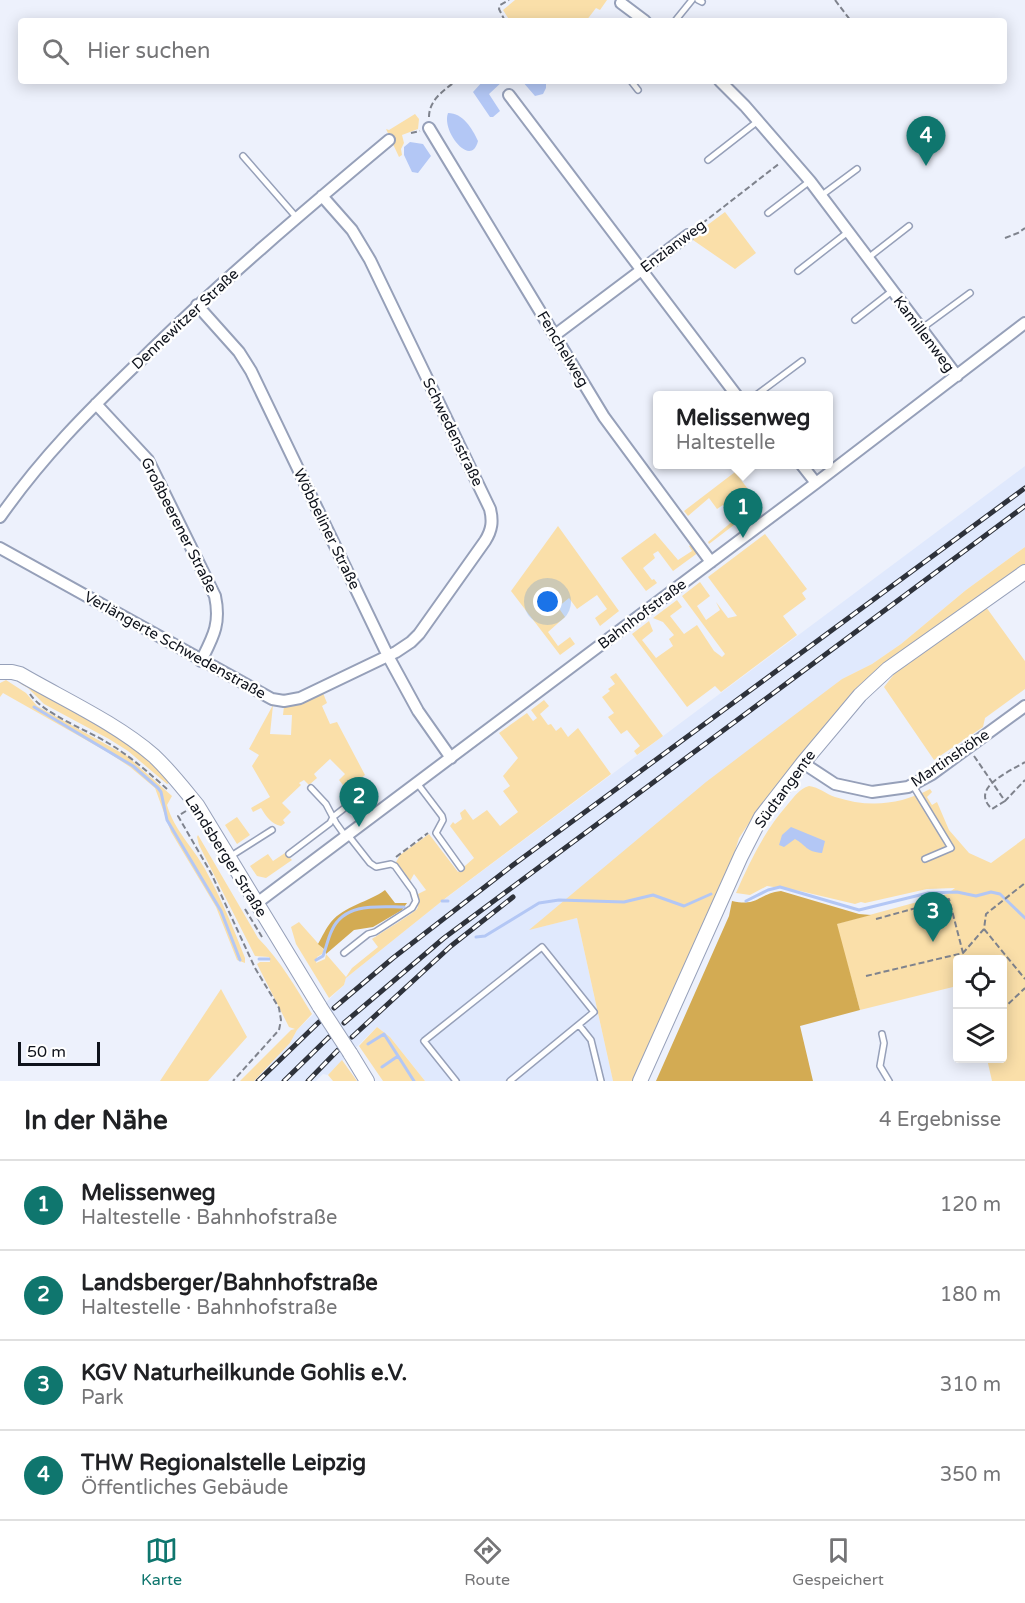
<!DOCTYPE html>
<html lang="de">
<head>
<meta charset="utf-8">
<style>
	:root { --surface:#fff; --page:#f2f2f2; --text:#202124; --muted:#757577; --line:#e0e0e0; --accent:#0f766e }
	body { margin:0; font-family:"Varela Round",sans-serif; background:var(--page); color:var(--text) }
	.controls { position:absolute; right:18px; bottom:18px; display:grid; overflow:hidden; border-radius:6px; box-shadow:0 3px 15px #0003 }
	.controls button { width:54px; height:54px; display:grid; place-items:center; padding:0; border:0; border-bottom:2px solid var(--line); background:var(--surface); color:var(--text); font:30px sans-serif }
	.scale { position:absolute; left:18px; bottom:15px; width:82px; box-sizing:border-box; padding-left:6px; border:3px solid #0f131c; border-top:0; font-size:16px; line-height:21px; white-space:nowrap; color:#0f131c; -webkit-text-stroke:4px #fff; paint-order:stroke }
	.you { position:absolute; left:548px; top:602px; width:21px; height:21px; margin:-15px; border:4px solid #fff; border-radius:50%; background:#1a73e8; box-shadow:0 0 0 9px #1a73e833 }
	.badge { display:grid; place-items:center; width:39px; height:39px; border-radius:50%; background:var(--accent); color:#fff; font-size:20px; font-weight:700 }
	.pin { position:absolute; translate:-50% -50px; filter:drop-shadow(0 2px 3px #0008) }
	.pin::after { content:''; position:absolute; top:32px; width:21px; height:18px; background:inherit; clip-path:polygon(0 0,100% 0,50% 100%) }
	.popup { position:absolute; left:653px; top:391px; width:180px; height:78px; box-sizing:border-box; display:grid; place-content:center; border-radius:6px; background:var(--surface); filter:drop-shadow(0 2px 4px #0005); font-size:20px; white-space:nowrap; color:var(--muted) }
	.popup b { font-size:22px; color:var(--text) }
	.popup::after { content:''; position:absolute; left:50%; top:100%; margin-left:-12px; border:12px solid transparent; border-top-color:var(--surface) }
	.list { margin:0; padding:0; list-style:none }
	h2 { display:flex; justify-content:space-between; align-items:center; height:78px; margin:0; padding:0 24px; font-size:26px }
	h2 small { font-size:20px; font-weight:400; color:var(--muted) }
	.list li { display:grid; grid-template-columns:39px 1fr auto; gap:18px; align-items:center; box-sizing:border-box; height:90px; padding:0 24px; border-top:2px solid var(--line) }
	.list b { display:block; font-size:22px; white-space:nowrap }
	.list p { margin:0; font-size:20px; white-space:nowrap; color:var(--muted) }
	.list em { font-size:20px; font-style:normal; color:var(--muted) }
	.icon { flex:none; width:33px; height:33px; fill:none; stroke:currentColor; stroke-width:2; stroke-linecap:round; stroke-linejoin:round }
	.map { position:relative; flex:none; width:1025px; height:1081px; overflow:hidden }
	.search { position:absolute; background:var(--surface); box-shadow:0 3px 15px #0003; left:18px; right:18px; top:18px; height:66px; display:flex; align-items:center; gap:15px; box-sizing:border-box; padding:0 21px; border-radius:6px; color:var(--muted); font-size:22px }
	.sheet { height:438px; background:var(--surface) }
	nav { display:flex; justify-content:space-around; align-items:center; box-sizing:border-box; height:84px; border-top:2px solid var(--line); background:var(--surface); font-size:16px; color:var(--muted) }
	nav a { display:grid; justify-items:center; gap:3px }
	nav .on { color:var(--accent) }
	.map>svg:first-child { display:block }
</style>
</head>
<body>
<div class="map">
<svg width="1025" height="1081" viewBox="0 0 1025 1081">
	<rect width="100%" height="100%" fill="#edf1fc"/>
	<path fill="#e0e9fd" d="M1025,466V547L966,590L901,644L872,664L842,679L531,929L577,918L613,1081H425L390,1037L377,1027L328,1075L323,1074L316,1081H254L290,1043L297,1030L344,985L346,978L442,901Z"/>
	<path fill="#fadfa9" d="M515,0H607L600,10L596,8L586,21H510L503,10Z
		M415,114L419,119L418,129L402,135L404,143L401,149L402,155L399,157L386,129L389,130Z
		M725,212L756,253L735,269L690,238Z
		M735,472L760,505L709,544L708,542L734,520L723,505L717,509L709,498L688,516L684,511Z
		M558,526L619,611L600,626L595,618L607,609L597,595L577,609L569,598L558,607L565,617L548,632L558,646L570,637L575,644L560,655L511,591Z
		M655,533L678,560L692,551L689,546L693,543L699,552L673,571L658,551L653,554L655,558L643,568L652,580L654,579L657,583L646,591L621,558Z
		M765,534L807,589L802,593L806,599L783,616L797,635L721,692L715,686L687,707L632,634L649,621L653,631L642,640L656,658L673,646L669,639L674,635L663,622L653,618L677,600L682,607L670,616L684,634L697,625L714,651L722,657L725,654L682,596L700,582L710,596L697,606L706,620L720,610L716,602L728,618L737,616L708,577Z
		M1025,547V565L897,657L857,691L763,802L739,838L730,867L641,1066L632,1081H613L577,918L529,930L706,782L842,679L872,664L901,644L966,590Z
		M986,607L1025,661V689L985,718L983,727L934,760L884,687L895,673Z
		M616,673L663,736L637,755L634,751L640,746L627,730L621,734L608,717L614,713L602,697L610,691L608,689L615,684L610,677Z
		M6,680L26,693L37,706L127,756L172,796L167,805C174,830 193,847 205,869C221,898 233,927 245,958V963L237,960L216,907L171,832L155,788L130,767L109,753L3,693L0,697V683Z
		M19,683L29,686C65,705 153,748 169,783L167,784L128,751L109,739L44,704L28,688Z
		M323,693L327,703L322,706L330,724L337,722L365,775L346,789L339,780L345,774L330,759L314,774L317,778L309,785L304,780L299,783L301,785L282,803L291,812L283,820L285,823L281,826C271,824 266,816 261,808L253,812L251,808L270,797L252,766L259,755L249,749L273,705L270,734L291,735L292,715H283L284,706L309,700Z
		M544,700L549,706L540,714L548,725L551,724L556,731L561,727L568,737L578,728L611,774L447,897L346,978L344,985L329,998L296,944L291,927L299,922L324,950L322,954L317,957L316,963L325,959L326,954L346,977L352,968L378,947L372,939C378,935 415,912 417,909C419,905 418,899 418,894L426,890L414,874L409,883L395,864L400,855L429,834L458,872L474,858L450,826L453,822L455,824L462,819L460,813L465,809L473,820L487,810L500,826L518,812L503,791L510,786L503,776L518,758L499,733L527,713L533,721L537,718L531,710Z
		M809,786C819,787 826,794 835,797C869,808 899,805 930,789L932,792L927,797L932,805L937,802L949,830L969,853L991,863L1025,838V1081H992L987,1059L1002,1058V960H958L957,986L860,1010L836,924L947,894L955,888L927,889L865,903L861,902L855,904L800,891L767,886L750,895L736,893C750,861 765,830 788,804C795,796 799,789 809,786Z
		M237,817L250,835L237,844L225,825Z
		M198,835L258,938C280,960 296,988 312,1014L297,1030L290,1043L254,1081H240L291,1030L295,1029L289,1027L257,964L260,962H270L269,957L255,956L199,845L197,837Z
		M285,853L292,860L266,878L257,876L250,866L268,854L273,861Z
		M221,989L247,1037L208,1081H160Z
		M377,1027L390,1037L425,1081H383L359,1046Z
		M342,1060L357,1081H333L328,1075Z"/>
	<path fill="#d3ab53" d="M385,890L395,903H407L402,910L373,927L354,930L326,954L325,950L318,944C322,937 326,928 331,922C344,906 369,902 385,890Z
		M781,891L859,914L871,915L837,924L860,1010L800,1026L813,1081H656L729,916L732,901C759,907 757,894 781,891Z"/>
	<path fill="#b3c7f5" d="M483,81H503L489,94L500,111L493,117H490L473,92Z
		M522,81H546V88L543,94L535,96Z
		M448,113C463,113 472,128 478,141C471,169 441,131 448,113Z
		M410,142L423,144L431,156L418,173L412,172L404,155V147Z
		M791,827L825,841L822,853C806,852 806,845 795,839L784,847L779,845L782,835Z"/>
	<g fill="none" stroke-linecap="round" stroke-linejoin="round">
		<path stroke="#b3c7f5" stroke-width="3" d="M34,707L133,766L158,788L161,792L167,820L221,911L240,960
			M442,901H448
			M746,901L768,890L780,887L859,910L928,893L957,892L976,896L991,892L1000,894L1025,918
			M476,937L485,936L539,903L559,900L624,902L653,895L684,906L711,894
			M259,959H269
			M316,960L323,956C326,948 328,938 332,930C345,902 379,907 404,907
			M368,1044L384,1034L414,1081
			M382,1067L398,1056"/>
		<defs>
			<path id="service" d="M698,0L702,2
				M675,21L692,0
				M631,81L638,90
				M243,156L297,218
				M708,160L758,121
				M822,195L857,169
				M768,213L810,181
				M868,258L909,226
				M798,271L848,232
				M855,320L892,291
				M921,329L970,293
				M755,396L802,361
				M417,783L442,816L443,820L436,833L461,868
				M912,784L951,848L925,859
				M311,788L326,804L336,823L346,837
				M289,854L330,823L333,817L370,788
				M231,856L272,830
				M344,953L368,934L375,932L412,908L416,901L413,891L395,866L391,864L376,867L370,863L348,835
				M579,1025L591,1040L601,1081
				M882,1034L884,1043L880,1066L889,1081
				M456,1081L424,1041L542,947L594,1012L510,1081"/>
			<path id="minor" d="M621,3L645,21
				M720,81L745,106L810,181L957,376
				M509,95L737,396
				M429,128L604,417L711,562
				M197,305L239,352L251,371L388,656L418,711L451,758
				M555,335L688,235
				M96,404L148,460L215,596C221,624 213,637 201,661
				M801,464L816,483
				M0,517C42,457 87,412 140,361C219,283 304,211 389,140
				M0,548L272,699L284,701L300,698L396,652L411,642L419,634L485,541C492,530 493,521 490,509L370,260L352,230L322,196
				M803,763L835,784L872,792L908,787L932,774L1025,706
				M257,903L816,483L1025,323"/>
			<path id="tertiary" d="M0,672H12L20,674C63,699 116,723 154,756C170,771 183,788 197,805L320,1007
				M350,1053L367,1081
				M640,1081L741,856L761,817L803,763L860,695L888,669L1025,572"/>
		</defs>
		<use href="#service" stroke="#96a0b9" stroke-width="8"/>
		<use href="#minor" stroke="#96a0b9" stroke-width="14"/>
		<use href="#tertiary" stroke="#96a0b9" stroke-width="16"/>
		<path stroke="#7f838d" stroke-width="2" stroke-dasharray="6 3" stroke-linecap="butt" d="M835,0L851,21
			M505,21L499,9L500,5L509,0
			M429,117C429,100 444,90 456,81
			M411,133L420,131
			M695,229L780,163
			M1005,238L1018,233L1025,228
			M30,694C42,713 87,730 108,743C130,756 148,772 167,789
			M974,756L1005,801L1025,780
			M1005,801L992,809C969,788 1009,772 1025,762
			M186,811L178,816L211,873L255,968L279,1008L281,1020L279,1030L233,1081
			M396,857L428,833
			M245,909L262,937
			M876,919L949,899L963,953
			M984,929L1025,979
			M866,976L963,953L984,929L986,914L1025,883
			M1002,1010L1025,988"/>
		<use href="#service" stroke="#fff" stroke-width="5"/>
		<use href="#minor" stroke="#fff" stroke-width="10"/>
		<use href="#tertiary" stroke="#fff" stroke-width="14"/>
		<defs>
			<path id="rail" d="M334,1008L393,958L513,865L1025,488
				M344,1023L444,938L1025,506
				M352,1037L451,946L513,897
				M258,1081L319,1022
				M284,1081L329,1037
				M308,1081L338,1050"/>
		</defs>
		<use href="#rail" stroke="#2e323b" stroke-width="5"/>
		<use href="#rail" stroke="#fff" stroke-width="3" stroke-dasharray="9" stroke-linecap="butt"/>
		<defs>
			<path id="tertiary-bridge" d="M320,1007L350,1053"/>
		</defs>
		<use href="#tertiary-bridge" stroke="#96a0b9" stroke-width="16" stroke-linecap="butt"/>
		<use href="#tertiary-bridge" stroke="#fff" stroke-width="14"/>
	</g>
	<g text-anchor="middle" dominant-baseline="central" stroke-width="5" stroke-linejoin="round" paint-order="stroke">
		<g font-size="15" fill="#0f131c" stroke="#fff">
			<text transform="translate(673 246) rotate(-37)">Enzianweg</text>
			<text transform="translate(185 319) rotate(-43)">Dennewitzer Straße</text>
			<text transform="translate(924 334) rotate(53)">Kamillenweg</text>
			<text transform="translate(563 349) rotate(59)">Fenchelweg</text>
			<text transform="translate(453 432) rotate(64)">Schwedenstraße</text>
			<text transform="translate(179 525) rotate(63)">Großbeerener Straße</text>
			<text transform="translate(327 529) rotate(64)">Wöbbeliner Straße</text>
			<text transform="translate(642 614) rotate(-37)">Bahnhofstraße</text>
			<text transform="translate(175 645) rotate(29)">Verlängerte Schwedenstraße</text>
			<text transform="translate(950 758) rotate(-34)">Martinshöhe</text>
			<text transform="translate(785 789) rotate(-54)">Südtangente</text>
			<text transform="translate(226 856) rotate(58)">Landsberger Straße</text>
		</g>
	</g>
</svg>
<div class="controls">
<button><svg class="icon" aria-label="locate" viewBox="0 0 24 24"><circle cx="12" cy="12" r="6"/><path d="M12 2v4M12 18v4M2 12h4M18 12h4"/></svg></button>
<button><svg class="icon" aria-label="layers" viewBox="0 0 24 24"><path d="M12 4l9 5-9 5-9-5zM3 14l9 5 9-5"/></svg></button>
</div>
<div class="scale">50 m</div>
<div class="you"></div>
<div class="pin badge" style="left:743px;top:538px">1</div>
<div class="popup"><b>Melissenweg</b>Haltestelle</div>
<div class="pin badge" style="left:359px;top:827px">2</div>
<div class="pin badge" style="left:933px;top:942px">3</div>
<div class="pin badge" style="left:926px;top:166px">4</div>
<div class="search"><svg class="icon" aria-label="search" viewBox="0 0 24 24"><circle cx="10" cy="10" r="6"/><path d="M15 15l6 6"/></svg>Hier suchen</div>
</div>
<section class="sheet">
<h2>In der Nähe<small>4 Ergebnisse</small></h2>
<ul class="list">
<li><span class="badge">1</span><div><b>Melissenweg</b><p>Haltestelle · Bahnhofstraße</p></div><em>120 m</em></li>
<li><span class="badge">2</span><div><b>Landsberger/Bahnhofstraße</b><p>Haltestelle · Bahnhofstraße</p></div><em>180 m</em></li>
<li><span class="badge">3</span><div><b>KGV Naturheilkunde Gohlis e.V.</b><p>Park</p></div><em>310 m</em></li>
<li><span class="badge">4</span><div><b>THW Regionalstelle Leipzig</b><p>Öffentliches Gebäude</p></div><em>350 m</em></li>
</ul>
</section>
<nav>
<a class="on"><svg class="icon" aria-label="map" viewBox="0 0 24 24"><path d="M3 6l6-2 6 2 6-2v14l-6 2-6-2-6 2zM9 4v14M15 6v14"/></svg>Karte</a>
<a><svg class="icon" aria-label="directions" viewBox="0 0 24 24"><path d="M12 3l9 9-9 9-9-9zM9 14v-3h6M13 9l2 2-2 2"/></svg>Route</a>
<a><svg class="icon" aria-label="saved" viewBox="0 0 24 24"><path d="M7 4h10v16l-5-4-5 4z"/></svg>Gespeichert</a>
</nav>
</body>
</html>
